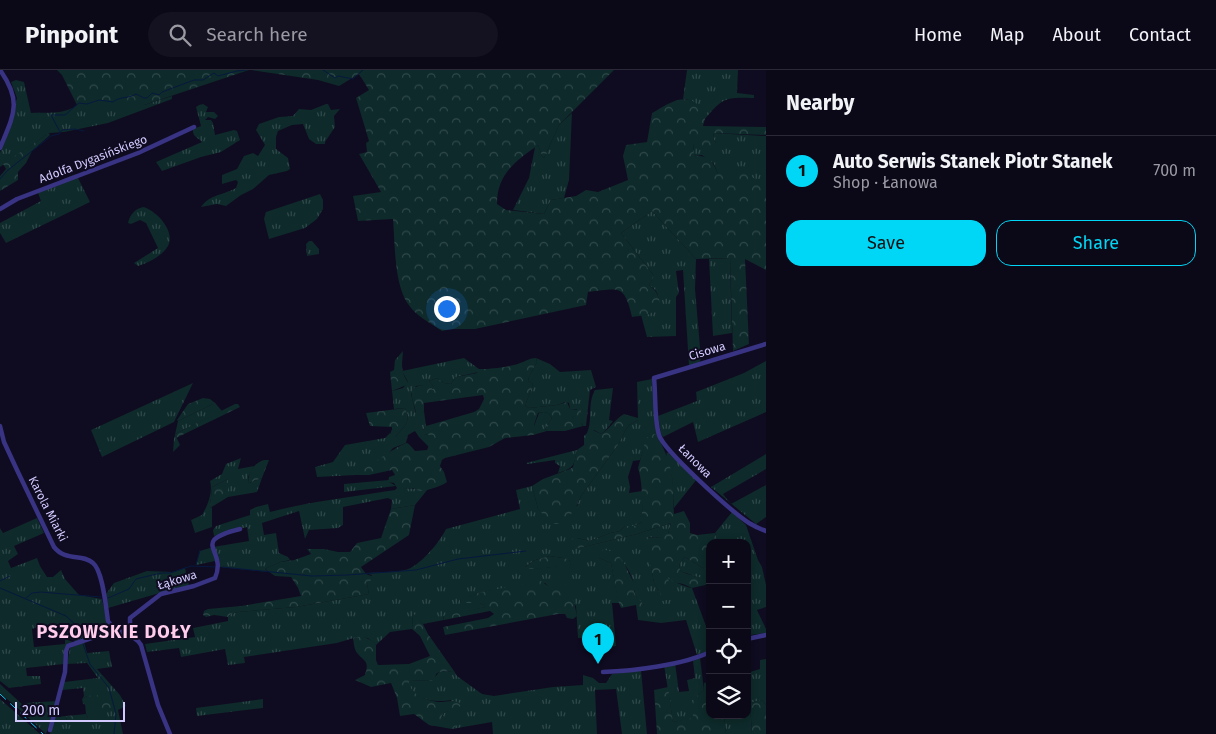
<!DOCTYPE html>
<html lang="en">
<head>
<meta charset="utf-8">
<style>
	:root { --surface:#0b0818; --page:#141121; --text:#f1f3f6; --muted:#9a9aa2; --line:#2b2937; --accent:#00d6f5 }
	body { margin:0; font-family:"Fira Sans",sans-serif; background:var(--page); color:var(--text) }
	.controls { position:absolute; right:15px; bottom:15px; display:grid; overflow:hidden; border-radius:10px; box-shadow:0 2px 8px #0003 }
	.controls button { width:45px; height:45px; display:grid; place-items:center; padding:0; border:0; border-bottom:1px solid var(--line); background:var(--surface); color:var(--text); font:25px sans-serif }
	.scale { position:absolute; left:15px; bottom:12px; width:110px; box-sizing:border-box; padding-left:5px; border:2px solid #d2caff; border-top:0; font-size:14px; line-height:18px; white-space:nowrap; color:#d2caff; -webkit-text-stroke:4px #0f0b20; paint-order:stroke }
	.you { position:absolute; left:446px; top:238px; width:18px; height:18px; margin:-12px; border:4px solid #fff; border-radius:50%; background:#1a73e8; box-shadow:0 0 0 8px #1a73e833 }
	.badge { display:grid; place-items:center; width:32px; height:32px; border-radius:50%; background:var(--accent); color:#111; font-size:16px; font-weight:700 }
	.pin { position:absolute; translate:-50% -41px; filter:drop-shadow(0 1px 2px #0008) }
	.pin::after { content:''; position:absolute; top:26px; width:18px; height:15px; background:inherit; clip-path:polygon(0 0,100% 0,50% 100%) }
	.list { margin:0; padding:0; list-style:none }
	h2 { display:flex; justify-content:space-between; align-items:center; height:65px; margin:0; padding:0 20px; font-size:21px }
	h2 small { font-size:16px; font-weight:400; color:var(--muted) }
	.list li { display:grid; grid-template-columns:32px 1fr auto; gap:15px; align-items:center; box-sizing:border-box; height:70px; padding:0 20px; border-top:1px solid var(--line) }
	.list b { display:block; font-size:19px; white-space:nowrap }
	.list p { margin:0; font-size:16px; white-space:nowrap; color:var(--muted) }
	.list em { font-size:16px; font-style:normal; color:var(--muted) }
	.actions { display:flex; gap:10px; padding:15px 20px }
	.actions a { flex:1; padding:11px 0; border:1px solid var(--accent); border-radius:15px; text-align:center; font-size:18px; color:var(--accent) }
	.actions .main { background:var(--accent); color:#111 }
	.icon { flex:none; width:28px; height:28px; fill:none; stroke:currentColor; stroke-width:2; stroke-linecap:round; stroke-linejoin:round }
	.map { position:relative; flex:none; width:766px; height:664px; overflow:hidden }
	header { display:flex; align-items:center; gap:30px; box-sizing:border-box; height:70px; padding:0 25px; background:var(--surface); border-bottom:1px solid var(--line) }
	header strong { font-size:24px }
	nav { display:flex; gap:28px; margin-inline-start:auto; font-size:18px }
	.search { width:350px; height:45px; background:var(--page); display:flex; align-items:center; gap:12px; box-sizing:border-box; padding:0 18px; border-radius:28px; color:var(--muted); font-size:19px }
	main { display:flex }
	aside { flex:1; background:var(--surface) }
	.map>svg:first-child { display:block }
</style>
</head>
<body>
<header>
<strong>Pinpoint</strong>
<div class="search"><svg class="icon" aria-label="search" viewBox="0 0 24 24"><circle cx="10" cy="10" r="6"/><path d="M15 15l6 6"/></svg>Search here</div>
<nav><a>Home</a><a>Map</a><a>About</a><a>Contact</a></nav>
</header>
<main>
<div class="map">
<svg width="766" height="664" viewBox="0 0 766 664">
	<defs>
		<pattern id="grass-tufts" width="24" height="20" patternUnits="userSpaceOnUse" patternTransform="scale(1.25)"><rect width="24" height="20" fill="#0e2a2a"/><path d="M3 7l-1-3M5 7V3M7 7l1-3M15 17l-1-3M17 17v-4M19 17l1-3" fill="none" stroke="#30484a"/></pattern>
		<pattern id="forest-crowns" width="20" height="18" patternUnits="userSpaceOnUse" patternTransform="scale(1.25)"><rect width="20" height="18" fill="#0e2a2a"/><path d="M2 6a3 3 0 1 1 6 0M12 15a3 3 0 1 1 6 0" fill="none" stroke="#30484a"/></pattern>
	</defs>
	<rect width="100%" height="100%" fill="#0f0b20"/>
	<path fill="url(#grass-tufts)" fill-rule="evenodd" d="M687,0H738L737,23L754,25V28C727,27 723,27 705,49C700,39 696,29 683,29Z
		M16,10L24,12L31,43C47,42 64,45 77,35H144L172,26V29L108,53L64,62L49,63L0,97V83L17,28L11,12Z
		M203,34L208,37L206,42H214L218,46L215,49L208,47L205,50H211L213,53L215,65L234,60L237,61L240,70L221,82L201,87L162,101L156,92L202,72C198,67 192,67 193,59L201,56L196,37L199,35Z
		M326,34H328L331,40L340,39L334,46L335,57L325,72V74H316L309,69L303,54L292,55L278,61L276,67V79L288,88L290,99L287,101L269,105L253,119L241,125L226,136L217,134L201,137C210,124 224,125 236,118L238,112L236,110L222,114V105L237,99L244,86L253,83L258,86L265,75L256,60L259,54L279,47L293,46L299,39L311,40Z
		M572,43L569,110L564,128L551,130L544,144L513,140L529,108L535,77L538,75L542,86L544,88L559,55Z
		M714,63L766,66V124L718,104L714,94L702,85L696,86L693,82L694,74L716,73L713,68Z
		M76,104L90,132L6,173L0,163V153L41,131L37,120Z
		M320,124L323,130V139L317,149L305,158L269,169L264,149L266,142Z
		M143,137C156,140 176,161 168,176C162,186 150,192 138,196L134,193L158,178L146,153L140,150L131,154L128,153C130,144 135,139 143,137Z
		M652,141L696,189L695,219L701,289L699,293L689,296L683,200L676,201L679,223L676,227V266L647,267L641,245L649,244L659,234C659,225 657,220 649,215L654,206L621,163Z
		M309,171H312L319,179V184L307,186L306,174Z
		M730,188L732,263L713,266L709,189Z
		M464,288L479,299V302L456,307L451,314L444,313L437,308L429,311L434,317V319L424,315L416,316L411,324L416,344H419L424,341L426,356L423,360L424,364L429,365V377L419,367L415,361L408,365L406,373L393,378L388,384L356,405L317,407L315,397L333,392L345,375L385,368L390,363V367H395C404,356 412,352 405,338L394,339L392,321L403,318L408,312L402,301Z
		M536,288L550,294L560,302L591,300L596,317L590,320L586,356H583L582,354L572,347L576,345L577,339H570L569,333L565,332L557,335L529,338L525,336L533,314L528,311L529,307L537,292Z
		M766,291V342L698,372L693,352L663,367L661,364L658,346L697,331L696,322L744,303Z
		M652,309L657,365L647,369L640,390L633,391L628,407L630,417L629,423L642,421V452L634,456H625L620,461L610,463L590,471L577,468L579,478L637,464L671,453L668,464L662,468L646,467L654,513L660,523L667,505C673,512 683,516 692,518L710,567V580L697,585L686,550L661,553L638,550L636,535H644C634,526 635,524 633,511C630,500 623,492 616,484L599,488L611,493L619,533H612L616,576L604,578L601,557L591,560V568H578L576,536L557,516H548L545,513L481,522L460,530L461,533H480L484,535L486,537L443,547L444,550L423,554L413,544L412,559L390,562L376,575L368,568L357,567L337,573L244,587L245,593L228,595L225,579L181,587L179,578L147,582L145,574L195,567L193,558L228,551V547L231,544L238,542L296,537L369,524L367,514L372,505L365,503C378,502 392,503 405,500C419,497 440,472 446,459L520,439L516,420L532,416L538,439L542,442L577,436L581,426L618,375L625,361L629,355L638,350L637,312ZM550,486L569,489L571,498C560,492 541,502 525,497L535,490Z
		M193,313L174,352L102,387L91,360Z
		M613,318L609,350L613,351L605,361L601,364L594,360L587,363C593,350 587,334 595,320Z
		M215,333L222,341L175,364L180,375L173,382L174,369L178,351Z
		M544,342L548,343L552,348L545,359L547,361L533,365L536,362L534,356L539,343Z
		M577,380C574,396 574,398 558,403L560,396L555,393V390L528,394L526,393Z
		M667,382L697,409L674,438L672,407L666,388Z
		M766,384V399L723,424L731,434L766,415V447L756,454L711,417Z
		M241,388L238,399L254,396L248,407L249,413L262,408L257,422L228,427V409L212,417L210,438L212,437V457L195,463L191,450L202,445C208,435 213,422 210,411L222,404L226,394Z
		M389,410V412L396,416L344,422V414Z
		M397,418L428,419L415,435L391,439L392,430L388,428L343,437V455L338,458L309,460L305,469L299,441L262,453L264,465L276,463L279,483L288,487L290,490L280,492L265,499L268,502L220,497L215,491L196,495L200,481L213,477L249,471L247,457L214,466L213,460L216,456L250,445V440L256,437L268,434L270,442C311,431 353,427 395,420Z
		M732,442L746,455L758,490L762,497L766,515V537L757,540L766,559V563L750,565L747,555V473H719L715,463Z
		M37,448L44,463L14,476L18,484L8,491L11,498L37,488L40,496L47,507H53L61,500L65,509L79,525L102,529L109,559L107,562L76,571L65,567L63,560L38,557L32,559L34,577L65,574V569L73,572L68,574L64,594L26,598L27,606H40L41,614L9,618L0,611V458L3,463Z
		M685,487L703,498L710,499V509C700,510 691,504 682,502L679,499L680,493Z
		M185,498L189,516L170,520L108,538L106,524L114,513L147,501L174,502Z
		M84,572L87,583L109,581L112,597L97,599L120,625L126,636L118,640L123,664H50L55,647L66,646L67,654L88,648L86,644L85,634H88L87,626L82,629L84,626L83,618L62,620L64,612L98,608L87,593L67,594L70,578Z
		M700,588L704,620L697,626L693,649L673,652L664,595L675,593L679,622L689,621L687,610L695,608L693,591Z
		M766,589V635L762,630L750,633L752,664H726L724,645H747V633L750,632L747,618V603L760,599V590Z
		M641,600L647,664H622L616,619L595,620L597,664H493L492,652L452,659L457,655L455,650H445L442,648L444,643L448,641L451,630C436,633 408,630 409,610L432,611L439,602L454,601L457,606L482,624L494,626L553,617L583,615V605L593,608L599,613H606L612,604Z
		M0,629L40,664H0Z
		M263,629V638L197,646L196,638Z
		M57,631L46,664L21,641L25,633Z"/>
	<path fill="url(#forest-crowns)" d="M57,0H249L144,35H77L62,5Z
		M251,0H614L559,55L544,88L542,86L538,75C516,91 497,104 497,134L506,140L544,144L551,130L576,126L586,120L598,122L628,110L623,86L626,75L647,72L652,43C666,35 683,22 697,34C701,38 703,44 705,49L703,56L766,57V65L714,63L713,68L716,73C707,80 703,76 694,74L693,82L696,86C709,85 714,93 718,104L728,99L744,101L760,113L766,124V200L745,189L749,274L733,281L730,188L696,189L652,141L621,163L654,206L649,215C656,220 664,231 656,240C651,245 639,246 632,247C624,213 619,219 588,222L586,235L475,259H451L442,261C430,253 416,246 408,234C394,214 395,174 393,149L358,151L353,126L381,122L359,84L367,82L366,73L369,71L356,28L369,20L359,4L339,16L318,10Z
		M49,63L50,65L32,81L26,93L18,102V110L0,121V106L6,99L3,94Z
		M403,281C402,296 400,301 409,314L392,321L390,302L394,300L395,290Z
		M536,288L537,292L529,307L528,311L533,314L525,336L529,338L557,335L567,332L570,339L581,340V345L572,347L579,350L583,356L565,361H547L545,359L552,348L548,343L544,342L538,343L534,355L536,358L537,362L533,365L505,368L489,377L445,388L442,390L440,396L444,402L447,412C444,415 426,421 422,421C418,421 417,420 414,418L402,419L397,418L394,413L388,412L389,407L395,405L392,400L369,405H356C362,400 403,372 407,373C410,374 413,379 415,381L427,380L429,375V365L423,364V360L426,356L474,342L479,339L484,329L483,325L424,333V341L419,345L416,344C416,335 405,320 418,316C420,315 425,315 426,315C429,316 431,318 433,319L434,317L429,311L437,308L444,313L451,314L456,307L477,303L479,299C489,299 511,297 520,293C526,291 530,288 536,288Z
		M203,328L210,329L215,333L178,351L177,350L188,334Z
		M235,334H238L240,337L176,368L175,364Z
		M405,338C412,352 404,356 395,367H389L392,359V357L370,356L366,343Z
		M624,344L638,348V350L629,355L625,361L618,375L581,426L574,441L561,454H552L538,439L532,416L543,409L570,399L573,397L577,380L584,375V366L591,359L601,364C610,359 615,349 624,344Z
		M653,364L657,365C664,379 670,391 672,407C674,419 673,432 674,444L684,441L690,453V463L697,465L715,463L719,473H710V499L703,498L685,487L680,493C679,496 679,499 681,501C684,504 705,509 710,509V514L692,518L683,514L673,512L668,506L671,529L662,531L660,523L654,513L645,467L661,468V464H668L671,453L637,464L579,478L570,475V469L577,468L590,471L610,463L620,461L625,456H634L642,452C642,435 643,413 638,398L646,369Z
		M264,390H269L262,408L249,413C247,403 254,393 264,390Z
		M228,409V427L210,438L212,417Z
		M415,435L409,465L361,497L366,504L374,507L367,514L369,524L296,537L238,542L231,544L228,547L214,545L206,547L203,545L204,541L208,539L241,536L301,526L298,518L291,507L275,506L265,499L280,492L294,490L311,484L307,479H324L338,482H350L357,473L381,468L391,439Z
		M601,480C623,478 626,501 635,514L636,518L634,521C636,529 644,532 645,539H642L636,535L621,538L618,531L611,493L599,488L596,484Z
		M550,486L569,489L572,499C560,492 540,502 524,498L535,490Z
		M541,511L548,516L570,514L577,546L573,549L567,548L565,544H558L445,565L443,557L488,548L494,544L490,541L444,550L443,546L485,537L484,535L480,533H461L460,529L481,522Z
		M413,543L423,554L428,564L454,601L439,602L436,604L435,609L432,611L409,610C408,624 427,631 439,632C447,632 452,629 460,633L461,636L444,643L442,646L445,650H455L458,651V655L452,659L429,655L414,644L400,646L397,628L391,613L371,617L355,610L365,605C369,591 366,593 358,584C354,580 354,574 353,568C362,565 370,568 376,575V590L378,595L409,594L430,586L420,566L412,559Z
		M710,612V645H724L726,664H657L654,620L668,617L673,652L693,648C693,633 691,630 704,620V613Z
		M0,614L24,636L21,641L0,623Z
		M109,625L114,641L90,643L88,635L83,634L82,629L87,626Z
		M762,630L766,635V664H752L750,633Z
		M86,644L88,648L87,653L67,654L66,646Z"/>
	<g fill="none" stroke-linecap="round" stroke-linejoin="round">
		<path stroke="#06193e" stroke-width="1" d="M323,0L335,8L338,6L353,9L363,0
			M60,62L51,45H65L79,33L87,34L99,30L113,32C120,26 128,29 136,24L144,28H147L152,23L159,25L162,22L194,10H203L214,3L218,6L237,1L246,0
			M0,109L8,100L51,66L59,64L62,60L75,59L84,61
			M196,495L200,480
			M222,497L312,506L347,505L416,500L458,489L526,481
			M0,511L10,506
			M0,518L66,546L77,556L82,570
			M26,528L32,523L41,522L101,527
			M108,528L129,519L136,509L161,503H170L191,496L216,497
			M83,574L90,594L109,618L116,644L114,664"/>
		<path stroke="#383382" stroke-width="4.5" d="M0,0C23,32 13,46 0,78
			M0,139L17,129L138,83L194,57
			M766,274L654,308C656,326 654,348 659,365C664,381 732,442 749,453C754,456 760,459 766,461
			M0,356L4,372L17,400L54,477C66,492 82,483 93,493C103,501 106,538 108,551C116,565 133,562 141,575L158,635L170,664
			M128,565L130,560V548L161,524L194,516L215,508C228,479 188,472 240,459
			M747,569L766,565
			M603,602C633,601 683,595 710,582
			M50,660L65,602L66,581L68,576L115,560"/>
		<path stroke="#00d6f5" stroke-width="1" stroke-dasharray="8 6" stroke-linecap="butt" d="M0,624L43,664"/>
	</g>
	<g text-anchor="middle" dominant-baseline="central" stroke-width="4" stroke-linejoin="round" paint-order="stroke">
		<g font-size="12" fill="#d2caff" stroke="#0f0b20">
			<text transform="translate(93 89) rotate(-21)">Adolfa Dygasińskiego</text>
			<text transform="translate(707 281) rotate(-17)">Cisowa</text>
			<text transform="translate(695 391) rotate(45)">Łanowa</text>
			<text transform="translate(48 439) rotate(63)">Karola Miarki</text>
			<text transform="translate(177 510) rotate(-17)">Łąkowa</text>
		</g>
		<g font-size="18" font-weight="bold" letter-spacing="1" fill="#ffcceb" stroke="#0f0b20">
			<text x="114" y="562">PSZOWSKIE DOŁY</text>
		</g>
	</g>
</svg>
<div class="controls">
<button>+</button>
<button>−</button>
<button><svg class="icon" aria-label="locate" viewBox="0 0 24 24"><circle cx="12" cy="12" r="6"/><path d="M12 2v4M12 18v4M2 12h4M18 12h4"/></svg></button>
<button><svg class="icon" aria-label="layers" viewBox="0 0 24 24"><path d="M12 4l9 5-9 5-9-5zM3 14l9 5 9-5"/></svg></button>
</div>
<div class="scale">200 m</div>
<div class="you"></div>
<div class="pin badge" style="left:598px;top:594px">1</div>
</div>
<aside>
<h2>Nearby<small></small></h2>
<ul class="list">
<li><span class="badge">1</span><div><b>Auto Serwis Stanek Piotr Stanek</b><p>Shop · Łanowa</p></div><em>700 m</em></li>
</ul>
<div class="actions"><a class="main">Save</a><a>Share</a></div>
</aside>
</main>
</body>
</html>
